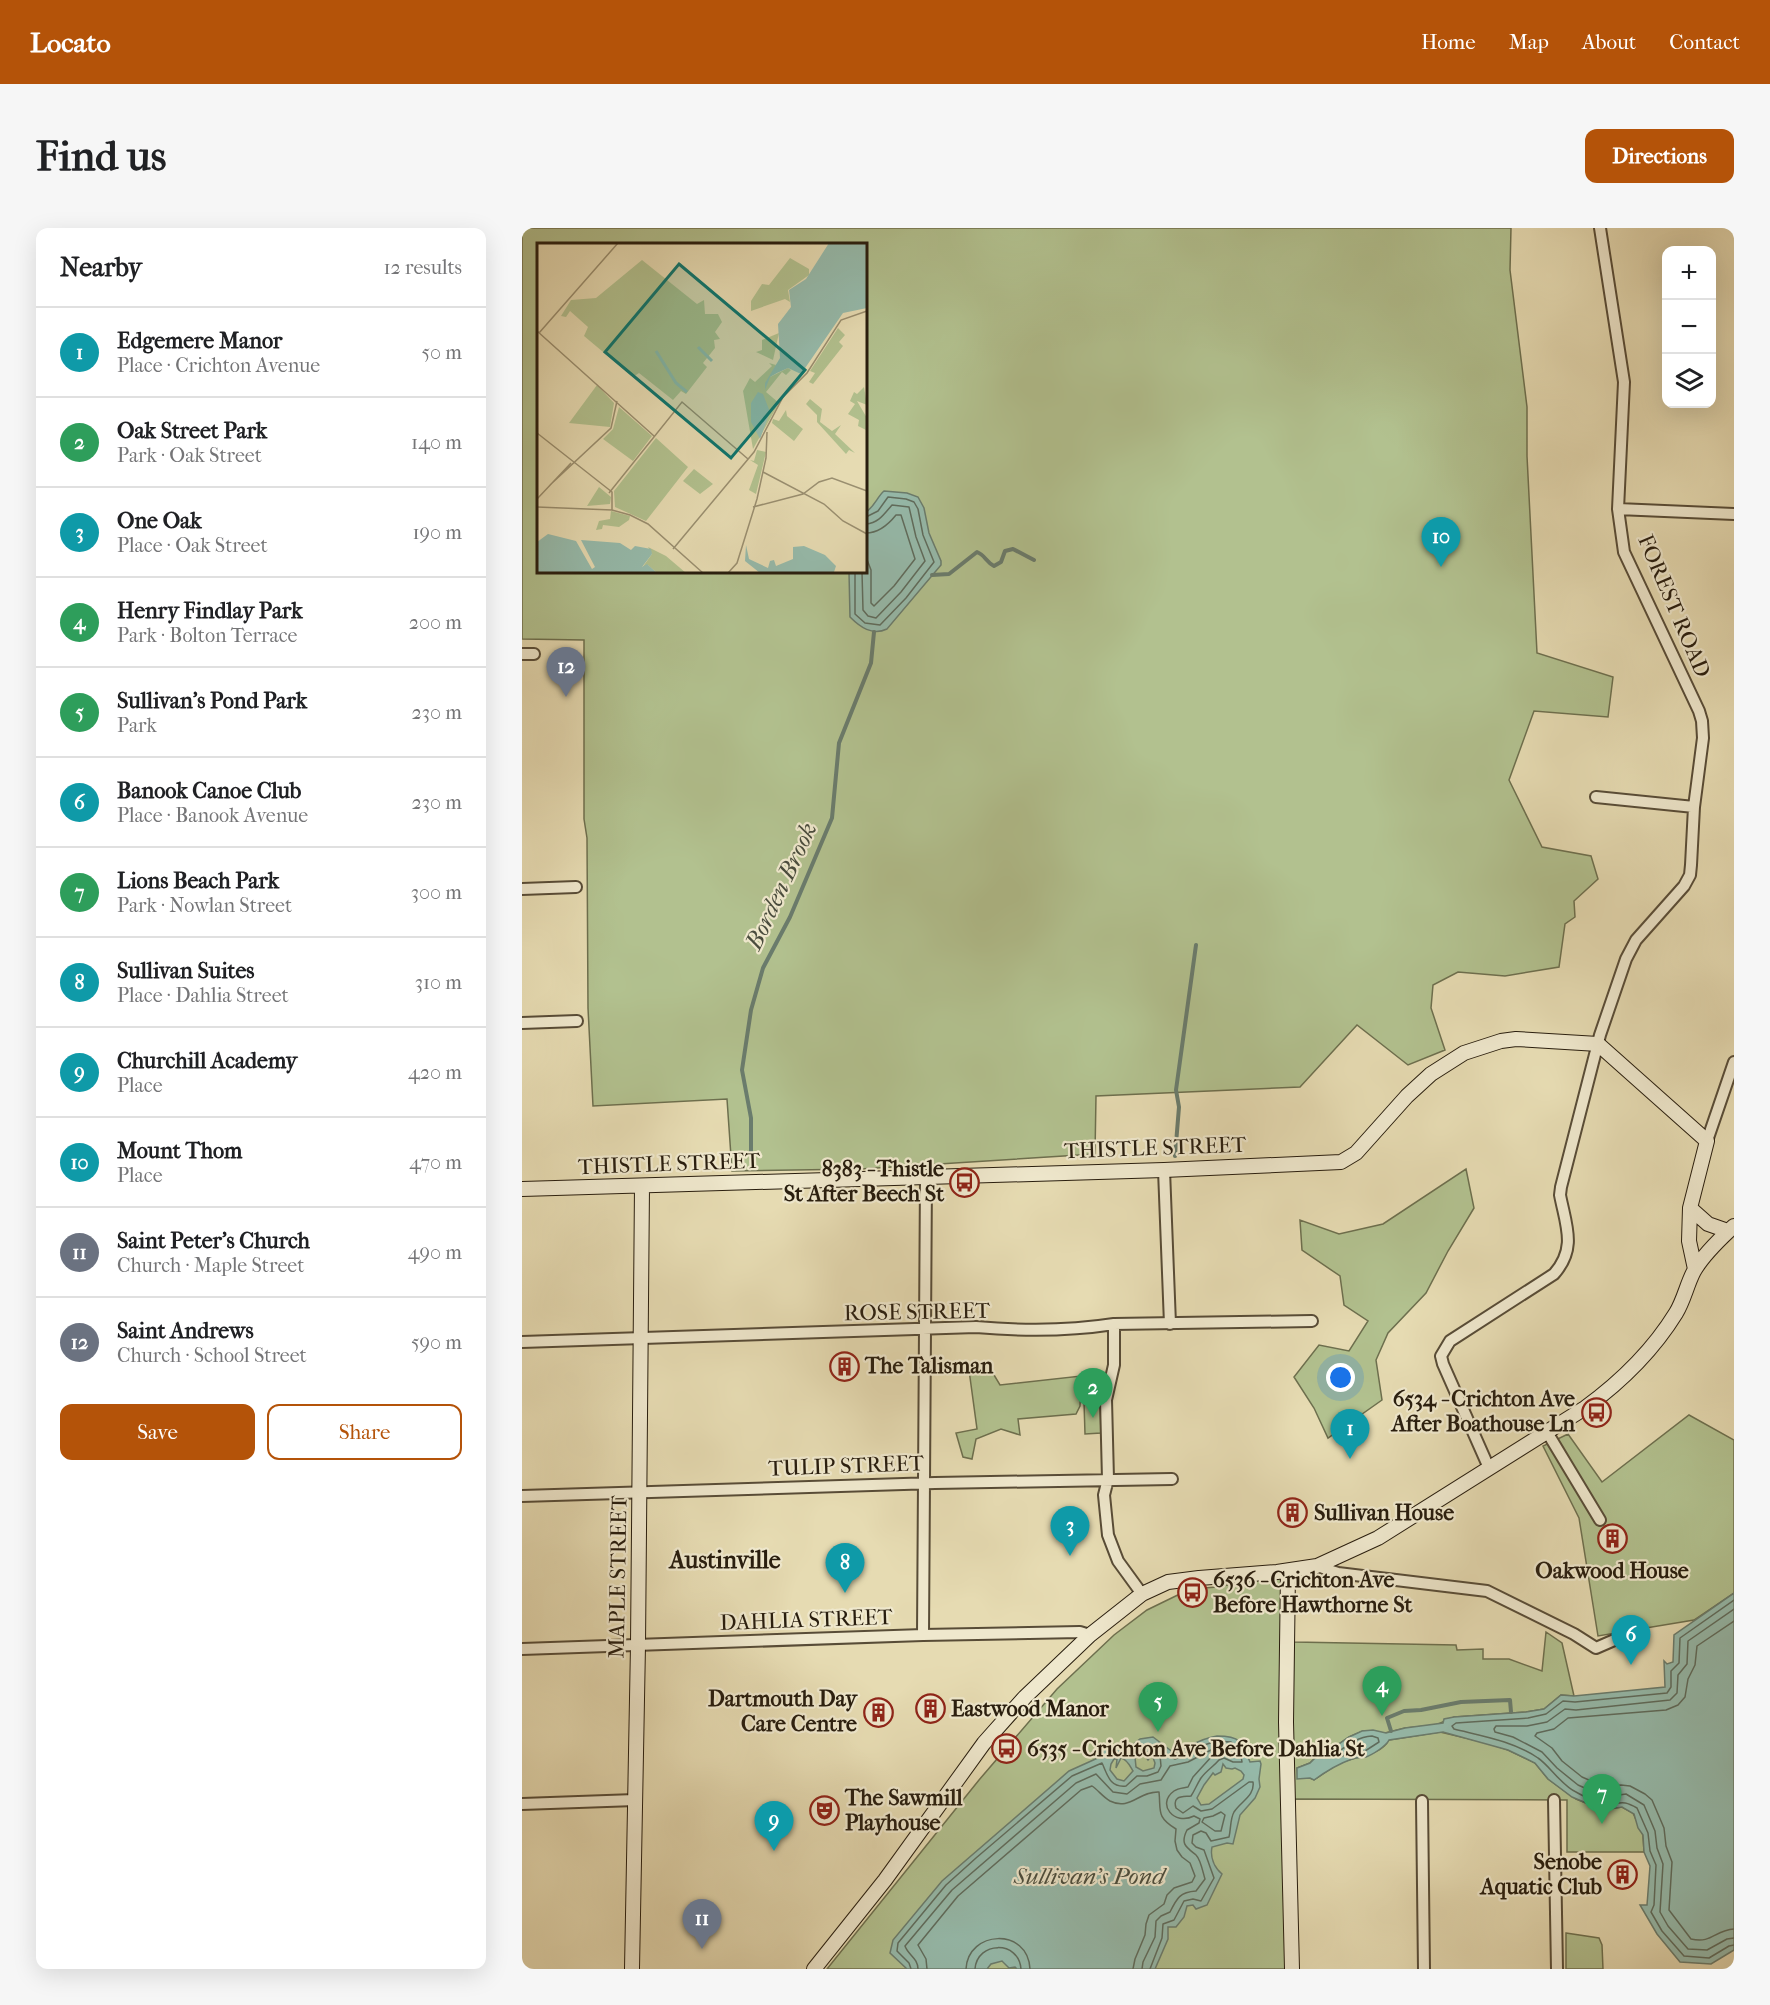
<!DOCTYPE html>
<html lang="en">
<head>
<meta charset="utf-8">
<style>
	:root { --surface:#fff; --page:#f6f6f6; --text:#202124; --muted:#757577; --line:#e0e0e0; --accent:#b45309 }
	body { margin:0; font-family:"IM FELL French Canon",serif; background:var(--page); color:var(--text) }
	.controls { position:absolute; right:18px; top:18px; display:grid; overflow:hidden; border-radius:12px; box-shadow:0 6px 24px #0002 }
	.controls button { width:54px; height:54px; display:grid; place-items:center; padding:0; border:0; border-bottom:2px solid var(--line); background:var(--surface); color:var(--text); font:30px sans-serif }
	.you { position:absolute; left:819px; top:1150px; width:21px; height:21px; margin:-15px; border:4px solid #fff; border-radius:50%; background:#1a73e8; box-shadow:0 0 0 9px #1a73e833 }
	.badge { display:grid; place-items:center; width:39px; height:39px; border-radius:50%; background:var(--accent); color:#fff; font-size:20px; font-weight:700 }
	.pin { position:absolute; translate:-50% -50px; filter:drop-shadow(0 2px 3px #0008) }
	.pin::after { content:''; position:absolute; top:32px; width:21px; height:18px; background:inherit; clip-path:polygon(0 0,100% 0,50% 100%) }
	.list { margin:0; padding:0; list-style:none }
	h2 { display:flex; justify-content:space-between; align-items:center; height:78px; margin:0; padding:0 24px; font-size:26px }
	h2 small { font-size:20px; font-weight:400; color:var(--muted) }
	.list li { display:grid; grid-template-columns:39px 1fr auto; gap:18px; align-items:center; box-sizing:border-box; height:90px; padding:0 24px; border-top:2px solid var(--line) }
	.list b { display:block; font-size:22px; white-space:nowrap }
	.list p { margin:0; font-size:20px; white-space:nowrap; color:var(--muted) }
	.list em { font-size:20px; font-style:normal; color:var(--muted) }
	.actions { display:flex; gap:12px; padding:18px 24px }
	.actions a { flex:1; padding:14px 0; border:2px solid var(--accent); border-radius:12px; text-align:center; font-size:21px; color:var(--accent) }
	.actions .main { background:var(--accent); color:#fff }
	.icon { flex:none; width:33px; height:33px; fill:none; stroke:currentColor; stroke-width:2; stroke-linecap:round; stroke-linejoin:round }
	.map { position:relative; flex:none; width:1212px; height:1741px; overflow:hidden; border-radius:12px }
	header { display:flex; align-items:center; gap:36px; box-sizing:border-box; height:84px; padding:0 30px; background:var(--accent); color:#fff }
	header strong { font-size:28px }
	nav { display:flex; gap:33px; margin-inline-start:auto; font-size:21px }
	.intro { display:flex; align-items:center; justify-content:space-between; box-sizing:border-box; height:144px; padding:0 36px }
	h1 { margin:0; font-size:42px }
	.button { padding:15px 27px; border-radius:12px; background:var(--accent); color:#fff; font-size:21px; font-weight:700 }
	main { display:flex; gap:36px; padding:0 36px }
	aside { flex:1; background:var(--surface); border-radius:12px; box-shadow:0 6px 24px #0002 }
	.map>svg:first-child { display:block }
</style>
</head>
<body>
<header>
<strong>Locato</strong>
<nav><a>Home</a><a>Map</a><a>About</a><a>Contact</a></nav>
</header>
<div class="intro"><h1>Find us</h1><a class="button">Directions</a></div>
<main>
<aside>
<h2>Nearby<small>12 results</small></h2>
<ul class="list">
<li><span class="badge" style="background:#0f9aa8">1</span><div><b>Edgemere Manor</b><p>Place · Crichton Avenue</p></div><em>50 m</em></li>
<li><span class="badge" style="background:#2e9e5b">2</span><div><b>Oak Street Park</b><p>Park · Oak Street</p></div><em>140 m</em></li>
<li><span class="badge" style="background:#0f9aa8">3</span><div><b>One Oak</b><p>Place · Oak Street</p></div><em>190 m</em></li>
<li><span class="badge" style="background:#2e9e5b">4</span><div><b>Henry Findlay Park</b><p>Park · Bolton Terrace</p></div><em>200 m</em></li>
<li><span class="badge" style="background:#2e9e5b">5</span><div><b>Sullivan's Pond Park</b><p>Park</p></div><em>230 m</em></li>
<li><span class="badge" style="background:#0f9aa8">6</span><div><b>Banook Canoe Club</b><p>Place · Banook Avenue</p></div><em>230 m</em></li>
<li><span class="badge" style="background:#2e9e5b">7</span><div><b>Lions Beach Park</b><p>Park · Nowlan Street</p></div><em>300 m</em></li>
<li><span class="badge" style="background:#0f9aa8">8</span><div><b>Sullivan Suites</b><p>Place · Dahlia Street</p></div><em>310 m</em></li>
<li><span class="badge" style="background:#0f9aa8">9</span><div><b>Churchill Academy</b><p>Place</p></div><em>420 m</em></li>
<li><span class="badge" style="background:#0f9aa8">10</span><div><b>Mount Thom</b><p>Place</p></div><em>470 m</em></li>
<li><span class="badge" style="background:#6b7280">11</span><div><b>Saint Peter's Church</b><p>Church · Maple Street</p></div><em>490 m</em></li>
<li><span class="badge" style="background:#6b7280">12</span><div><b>Saint Andrews</b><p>Church · School Street</p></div><em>590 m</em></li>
</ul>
<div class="actions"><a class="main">Save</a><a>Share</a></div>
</aside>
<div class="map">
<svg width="1212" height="1741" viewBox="0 0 1212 1741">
	<rect width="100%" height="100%" fill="#e6dbb2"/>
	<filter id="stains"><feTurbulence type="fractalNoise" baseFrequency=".00333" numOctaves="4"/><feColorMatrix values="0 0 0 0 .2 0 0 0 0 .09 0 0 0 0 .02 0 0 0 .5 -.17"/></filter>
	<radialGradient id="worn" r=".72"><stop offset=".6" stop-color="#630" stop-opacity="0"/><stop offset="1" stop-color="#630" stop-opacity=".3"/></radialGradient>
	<path fill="#b2c18f" stroke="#6d6f4e" stroke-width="1.5" fill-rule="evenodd" d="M0,0H989L988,42L1005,179V228L1015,425L1091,449L1086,489L1012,483L987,552L1020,619L1069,628L1076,651L1052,673L1053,689L1043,696L1037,739L983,748L936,744L911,757L909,780L923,822L886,837L835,797L778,859L574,868L573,926L338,941L210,943L205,871L71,878L66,780L65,610L62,591V412L0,411ZM16,16H344V344H16Z
		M944,941L952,980L926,1023L904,1065L866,1105L854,1132L860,1172L806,1210L792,1180L772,1149L797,1117L827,1123L846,1093L822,1077L818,1048L780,1022L778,992L817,1006L861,996Z
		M466,1137L478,1157L559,1148L558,1178L554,1186L496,1191L498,1207L479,1201L454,1211L450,1231L441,1229L434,1205L455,1201L447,1142Z
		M562,1174H578L579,1205L563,1206Z
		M1167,1187L1212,1212V1365L1172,1392L1076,1408L1057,1290L1021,1218L1046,1206L1080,1254Z
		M772,1344V1414L934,1417L935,1422L961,1421V1431H987L1020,1443L1024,1404L1040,1415L1052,1468L1039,1467L1022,1481L1004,1484L932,1489L914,1497L883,1500L863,1505L841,1503L827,1509L811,1520L797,1526L788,1535L775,1540L776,1550H788L792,1552C799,1547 808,1541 816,1536C832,1528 858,1529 867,1512L918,1504L965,1515L986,1522L1013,1535L1026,1551L1054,1571L1081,1582L1100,1579L1111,1585L1121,1607L1122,1624H1045V1572L773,1571L772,1741H305L457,1552L535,1461L592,1407L625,1382L668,1361L695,1359Z
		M1044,1705L1077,1710L1080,1717L1081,1741H1044Z"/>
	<path fill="#96bbac" stroke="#6a7c6d" stroke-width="1.5" fill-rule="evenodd" d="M362,263L385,265L396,269L402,280L407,305L419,333V337L365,401C350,408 338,399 328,389L327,344H344V284C353,278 355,269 362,263Z
		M1212,1365V1722L1189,1736L1158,1734L1135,1706L1118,1677H1125L1128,1638L1122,1624L1121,1607L1116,1600L1112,1586L1100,1579L1081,1582L1050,1569L1026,1551L1013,1535L986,1522L921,1504L867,1512C864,1518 850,1527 844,1529C839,1530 834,1529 830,1531C816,1536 803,1544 792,1552L788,1550L775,1551V1540L788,1535L797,1526L811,1520L827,1509L840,1503L851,1502L864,1505L883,1500L921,1495L922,1491L932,1489L1004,1484L1022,1481L1039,1467L1052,1468L1143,1459L1142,1433L1145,1436L1151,1434L1152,1407Z
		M695,1508C718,1508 720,1513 728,1534L738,1533L739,1536L737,1551L738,1559L733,1570L718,1587L711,1616L705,1615L690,1619C688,1629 692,1639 700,1646L685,1677L674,1681L671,1677L665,1678L662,1689L654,1699H646V1711L633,1741H495L493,1739L487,1740L480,1733L469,1736L465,1741H385L368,1725L371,1712L420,1653L547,1543L578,1529L577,1523L593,1517L604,1522L618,1511L631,1509L652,1525C667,1519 679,1510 695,1508ZM619,1520L625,1524L623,1528L626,1532L630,1527L633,1535L632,1540L621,1543L614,1539L613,1529ZM592,1531H595L594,1540L599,1530C605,1531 608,1538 611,1543L602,1553L595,1551L588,1542L589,1536ZM701,1536L704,1540L710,1541L713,1540L719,1543L722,1547L721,1551L687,1576L679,1577L675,1570L682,1557L691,1545L693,1547L699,1544Z"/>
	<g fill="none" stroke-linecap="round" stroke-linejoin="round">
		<path stroke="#5f6c5d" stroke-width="1.5" d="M344,305C357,305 366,297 374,287H379L393,331L372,358L352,378L349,375V342L344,329
			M333,344V386L343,395L358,397L384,370L412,334L401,307L396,281L392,274L384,271L366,269L356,283L344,289
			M340,344L341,382L346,388L354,390L379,364L403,333L394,309L387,279L370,277C362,286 357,295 344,296
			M1212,1372L1158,1410L1157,1435L1149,1443V1459L1145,1465L1053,1474L1041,1473L1024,1486L1006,1490L934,1495L930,1498L932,1501C960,1508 991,1513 1016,1530C1027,1537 1040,1558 1054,1564C1059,1567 1079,1576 1084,1576C1099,1576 1100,1571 1115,1580L1126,1605L1128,1623L1134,1637L1132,1677L1129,1684L1140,1703L1162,1728L1187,1730L1207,1718L1212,1717
			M1212,1381L1166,1413L1165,1436L1156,1447L1155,1465L1148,1472L1054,1482L1043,1481L1025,1494L1005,1498H974L972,1501L973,1504L991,1509L1020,1524L1035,1540L1056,1557L1083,1569L1104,1566L1122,1577L1133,1603L1135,1620L1141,1636L1138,1684L1146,1698L1166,1721L1185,1722L1205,1711L1212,1710
			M1212,1393L1175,1418L1173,1437L1166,1451L1163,1469L1156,1477L1144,1482L1046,1490L1032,1501L1015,1505L1013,1508L1030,1520L1040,1533L1060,1549L1083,1559L1099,1557L1108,1558L1123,1566L1130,1572L1142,1600L1144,1618L1150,1634L1147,1682L1169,1711C1190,1716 1193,1702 1212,1701
			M850,1508L856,1510L857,1514L843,1523L831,1524L818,1529L815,1528L816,1524C827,1516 836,1509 850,1508Z
			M699,1584L703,1587L699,1603H693L680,1594L682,1590L691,1588Z
			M389,1741L387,1735L375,1723L376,1715L424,1657L454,1630L550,1548L580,1535C585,1545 587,1560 604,1558L615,1548H625L636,1544L639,1538L638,1527L639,1524L653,1531C676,1523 682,1511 709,1514L718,1522L720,1534H711L702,1530L697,1532C691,1539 685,1542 679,1550C675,1556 673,1562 669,1568C661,1569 650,1567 654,1580L661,1585L671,1578L679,1583L690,1581L727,1554H731C733,1568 719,1573 712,1584C708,1591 709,1601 707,1609L689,1613L684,1605L679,1603L671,1607L670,1615L674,1619L682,1622L692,1650L679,1673L671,1671L662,1673L652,1692L641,1696L640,1710L628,1741
			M396,1741C396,1730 386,1727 383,1718L430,1662L554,1555L574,1546L591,1564L605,1566L618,1556L639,1552L648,1538L666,1534L689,1522L691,1527L671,1549L666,1559C662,1560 656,1560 652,1563C634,1576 652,1598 672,1588L678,1591L677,1595L665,1602C658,1616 664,1619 674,1627C679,1632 681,1645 683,1651L674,1663C658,1664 655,1670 648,1684L639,1688L634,1693L633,1709L621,1734L620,1741
			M405,1741L404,1731L396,1717L436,1668L559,1562L570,1558C576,1562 581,1569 588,1573C608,1583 617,1563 637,1564C639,1583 634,1589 654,1601L653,1613L655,1622L660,1629L668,1635L673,1648L670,1654L652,1660L645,1667L642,1676L627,1687L624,1696L623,1707L613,1731L611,1741
			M444,1741C446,1702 506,1699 508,1741
			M453,1741C455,1713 497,1712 499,1741"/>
		<path stroke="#6a7c6d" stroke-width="4" d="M410,347L427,346L455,324C463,327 464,334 472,338L479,334L483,323L491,321L512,332
			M653,928L657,879L654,862L674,717
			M229,931V890L220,842L229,782L241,740L268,689L310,590L317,515L349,435L352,404
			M869,1503L865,1490L882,1483L899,1482L939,1474L988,1472L989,1484"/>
		<defs>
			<path id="street" d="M1096,281L1212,286
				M0,426H12
				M1074,569L1172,579
				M0,661L54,659
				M0,795L55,793
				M1185,913L1212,834
				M642,942L648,1096
				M592,1096V1137L584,1172L586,1251L582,1267L586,1307L596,1333L620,1366
				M0,1114L454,1099C500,1103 547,1103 592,1096L790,1093
				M1025,1204L1078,1292
				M967,1240L921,1136L919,1128L928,1113L1032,1046C1055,1020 1044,998 1038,967L1039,959L1078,807L1104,731L1114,712L1162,658L1168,647L1169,637L1172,579L1181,510L1180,493L1177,483L1102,324L1096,281L1102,154L1078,0
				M0,1268L413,1255L650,1251
				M795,1338L816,1345L965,1363L1052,1406L1074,1420L1097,1410
				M401,1407L404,949
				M0,1421L401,1407L558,1404L568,1407
				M1032,1572L1035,1741
				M900,1573L902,1741
				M0,1576L113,1572"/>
			<path id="secondary" d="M0,961L642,942L819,934L834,925L885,868L909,846L942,825L979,813L994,811L1076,816L1185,913L1168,980L1167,1013L1173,1041
				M1168,980L1186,996L1206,1003
				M766,1343L764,1494L770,1741
				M110,1741L116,1417L120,958
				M292,1741L363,1652L462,1515L503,1469L568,1407L620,1366L646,1354L677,1350L755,1344L795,1338L856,1310L1063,1180C1100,1153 1130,1124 1154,1085C1162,1072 1165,1056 1172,1043C1180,1029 1200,1009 1212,998"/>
		</defs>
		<use href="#street" stroke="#584c37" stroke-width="14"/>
		<use href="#secondary" stroke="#281d0e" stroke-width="16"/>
		<use href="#street" stroke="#efe8cd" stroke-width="10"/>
		<use href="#secondary" stroke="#efe8cd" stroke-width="14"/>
	</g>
	<defs>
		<symbol id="bus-ring" viewBox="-11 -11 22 22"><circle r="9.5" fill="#efe8cd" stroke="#8f2418" stroke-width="1.5"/><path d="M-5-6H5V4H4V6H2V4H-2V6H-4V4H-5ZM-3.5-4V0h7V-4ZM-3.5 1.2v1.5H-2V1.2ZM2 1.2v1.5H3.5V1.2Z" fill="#8f2418"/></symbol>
		<symbol id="building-ring" viewBox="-11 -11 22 22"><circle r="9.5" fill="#efe8cd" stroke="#8f2418" stroke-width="1.5"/><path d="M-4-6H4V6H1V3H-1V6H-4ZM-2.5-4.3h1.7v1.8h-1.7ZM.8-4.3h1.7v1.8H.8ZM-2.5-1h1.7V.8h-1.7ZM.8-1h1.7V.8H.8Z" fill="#8f2418"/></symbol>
		<symbol id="theatre-ring" viewBox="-11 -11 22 22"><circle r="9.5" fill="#efe8cd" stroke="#8f2418" stroke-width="1.5"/><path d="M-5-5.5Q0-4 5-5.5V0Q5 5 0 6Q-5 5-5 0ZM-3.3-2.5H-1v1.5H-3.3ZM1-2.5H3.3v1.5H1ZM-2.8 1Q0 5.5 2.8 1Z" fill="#8f2418"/></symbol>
	</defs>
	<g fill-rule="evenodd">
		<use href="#bus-ring" x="426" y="938" width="33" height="33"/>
		<use href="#building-ring" x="306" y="1122" width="33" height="33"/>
		<use href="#bus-ring" x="1058" y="1168" width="33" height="33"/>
		<use href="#building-ring" x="754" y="1268" width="33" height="33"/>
		<use href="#building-ring" x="1074" y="1294" width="33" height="33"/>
		<use href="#bus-ring" x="654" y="1348" width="33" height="33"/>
		<use href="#building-ring" x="392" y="1464" width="33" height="33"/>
		<use href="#building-ring" x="340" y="1468" width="33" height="33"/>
		<use href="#bus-ring" x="468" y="1504" width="33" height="33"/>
		<use href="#theatre-ring" x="286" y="1566" width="33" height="33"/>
		<use href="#building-ring" x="1084" y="1630" width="33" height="33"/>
	</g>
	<g text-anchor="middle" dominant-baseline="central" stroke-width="4.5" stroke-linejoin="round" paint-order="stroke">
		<g font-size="22" fill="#281d0e" stroke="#efe8cd">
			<text transform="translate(1152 378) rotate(67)">FOREST ROAD</text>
			<text transform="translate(633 920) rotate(-2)">THISTLE STREET</text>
			<text transform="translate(147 936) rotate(-2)">THISTLE STREET</text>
			<text transform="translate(395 1084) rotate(-1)">ROSE STREET</text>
			<text transform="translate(324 1238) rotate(-2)">TULIP STREET</text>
			<text transform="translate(96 1349) rotate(-89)">MAPLE STREET</text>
			<text transform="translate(284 1392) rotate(-2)">DAHLIA STREET</text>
		</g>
		<g font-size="22" font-weight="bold" fill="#281d0e" stroke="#efe8cd" text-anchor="start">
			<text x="422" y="941" text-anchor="end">8383 - Thistle<tspan x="422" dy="25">St After Beech St</tspan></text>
			<text x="343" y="1138">The Talisman</text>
			<text x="1053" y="1171" text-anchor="end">6534 - Crichton Ave<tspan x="1053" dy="25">After Boathouse Ln</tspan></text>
			<text x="792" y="1285">Sullivan House</text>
			<text x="1090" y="1343" text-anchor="middle">Oakwood House</text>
			<text x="691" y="1352">6536 - Crichton Ave<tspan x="691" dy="25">Before Hawthorne St</tspan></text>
			<text x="335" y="1471" text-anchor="end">Dartmouth Day<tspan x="335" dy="25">Care Centre</tspan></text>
			<text x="429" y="1481">Eastwood Manor</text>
			<text x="505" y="1521">6535 - Crichton Ave Before Dahlia St</text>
			<text x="323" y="1570">The Sawmill<tspan x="323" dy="25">Playhouse</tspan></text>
			<text x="1080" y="1634" text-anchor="end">Senobe<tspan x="1080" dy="25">Aquatic Club</tspan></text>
		</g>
		<g font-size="24" font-style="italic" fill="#494c3d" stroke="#efe8cd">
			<text transform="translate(259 658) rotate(-65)">Borden Brook</text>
			<text x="567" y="1648">Sullivan's Pond</text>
		</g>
		<g font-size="24" font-weight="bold" fill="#281d0e" stroke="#efe8cd">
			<text x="203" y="1332">Austinville</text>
		</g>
	</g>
	<g transform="translate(15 15)">
		<rect width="330" height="330" fill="#e6dbb2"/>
		<path d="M253,15L272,26V32L251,47L253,59L248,56L214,68V58L225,41L232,42ZM105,17L160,61L167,57L168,71H181L185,79L178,89L183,96L177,97L178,105L166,120L170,124L149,151L144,148L136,157L102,130L96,134L47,93L51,84L33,68L29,74L24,73L34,57L59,55ZM301,85L308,92L302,99L306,103L276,141L272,139L278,130L273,128ZM242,90L236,117L219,109L225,107V97ZM232,120L239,122L233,134L251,125L254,127L249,132L245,129L229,149L242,160L216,206L206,148L213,135L218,139L235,123ZM60,142L77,160L73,184L32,180ZM327,144L330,162L320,158L330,175V193L329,187L321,183L322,177L311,171L318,161L313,158L317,149L320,151ZM273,156L285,166L283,179L295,188L304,182L298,191L318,210L312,207L309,211L280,179V172L269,161ZM82,164L115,193L96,218L66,196L76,186ZM249,167L250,173L266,186L257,198L235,180L236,176L242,178ZM119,195L151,224L109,278L78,264L77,248ZM220,207L229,209L219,251L212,247L221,222L213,217L217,218ZM157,226L176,241L163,251L146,238ZM62,244L74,254L73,261L50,263ZM74,268L93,273L92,277L82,284L66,282L65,286L59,287L62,278L73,276ZM111,304L129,313L149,330H120L111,322L105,325L115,311Z" fill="#b2c18f"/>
		<path d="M292,0H330V65L306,70L264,131L251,125L240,130L233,134L228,147V140L243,115L241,81L254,64L252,47L269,36ZM221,149L226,151L233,169L223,196L214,179V160ZM11,291L39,298L55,326L58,324L44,297L83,300L94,307L98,303L114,306L115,311L105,324L110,321L120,330H0V299ZM209,302L212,316L231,325L233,318L237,317L239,323L256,316V304L267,303L288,312L299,323L297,329L302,330H223L208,318Z" fill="#96bbac"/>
		<path fill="none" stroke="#96bbac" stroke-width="3" d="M161,104L175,118M119,108L139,140L150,149"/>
		<path fill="none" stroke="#9a8f70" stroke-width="1.5" d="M0,88L117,193M2,90L81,0M0,190L75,249V267M226,229L287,261L306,278L330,291M13,242L74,185L80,158M72,250L145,159L211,216M0,256L34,220M0,264L75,267L93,272L111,281L166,330M216,264L266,251L282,239L295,235L330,248M136,306L217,209L246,154L270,130L304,77L330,68M191,330L200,320L220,256L229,215L230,189"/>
		<path fill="#0f766e" fill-opacity="0.15" stroke="#0f766e" stroke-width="3" d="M142,21L268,127L194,215L68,109Z"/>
		<rect width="330" height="330" fill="none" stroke="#281d0e" stroke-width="3"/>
	</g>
	<rect width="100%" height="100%" filter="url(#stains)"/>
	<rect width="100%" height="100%" fill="url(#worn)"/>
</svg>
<div class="controls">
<button>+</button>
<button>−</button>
<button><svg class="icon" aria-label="layers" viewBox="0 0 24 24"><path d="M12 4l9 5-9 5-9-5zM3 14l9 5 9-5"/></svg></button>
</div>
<div class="you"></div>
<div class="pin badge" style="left:828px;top:1231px;background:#0f9aa8">1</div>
<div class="pin badge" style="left:571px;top:1190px;background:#2e9e5b">2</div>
<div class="pin badge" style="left:548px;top:1328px;background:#0f9aa8">3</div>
<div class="pin badge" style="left:860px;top:1488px;background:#2e9e5b">4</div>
<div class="pin badge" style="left:636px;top:1504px;background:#2e9e5b">5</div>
<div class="pin badge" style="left:1109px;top:1437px;background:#0f9aa8">6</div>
<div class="pin badge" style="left:1080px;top:1596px;background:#2e9e5b">7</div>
<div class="pin badge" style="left:323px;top:1365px;background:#0f9aa8">8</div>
<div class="pin badge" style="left:252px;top:1623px;background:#0f9aa8">9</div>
<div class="pin badge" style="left:919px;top:339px;background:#0f9aa8">10</div>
<div class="pin badge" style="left:180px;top:1721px;background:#6b7280">11</div>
<div class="pin badge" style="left:44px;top:469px;background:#6b7280">12</div>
</div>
</main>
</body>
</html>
